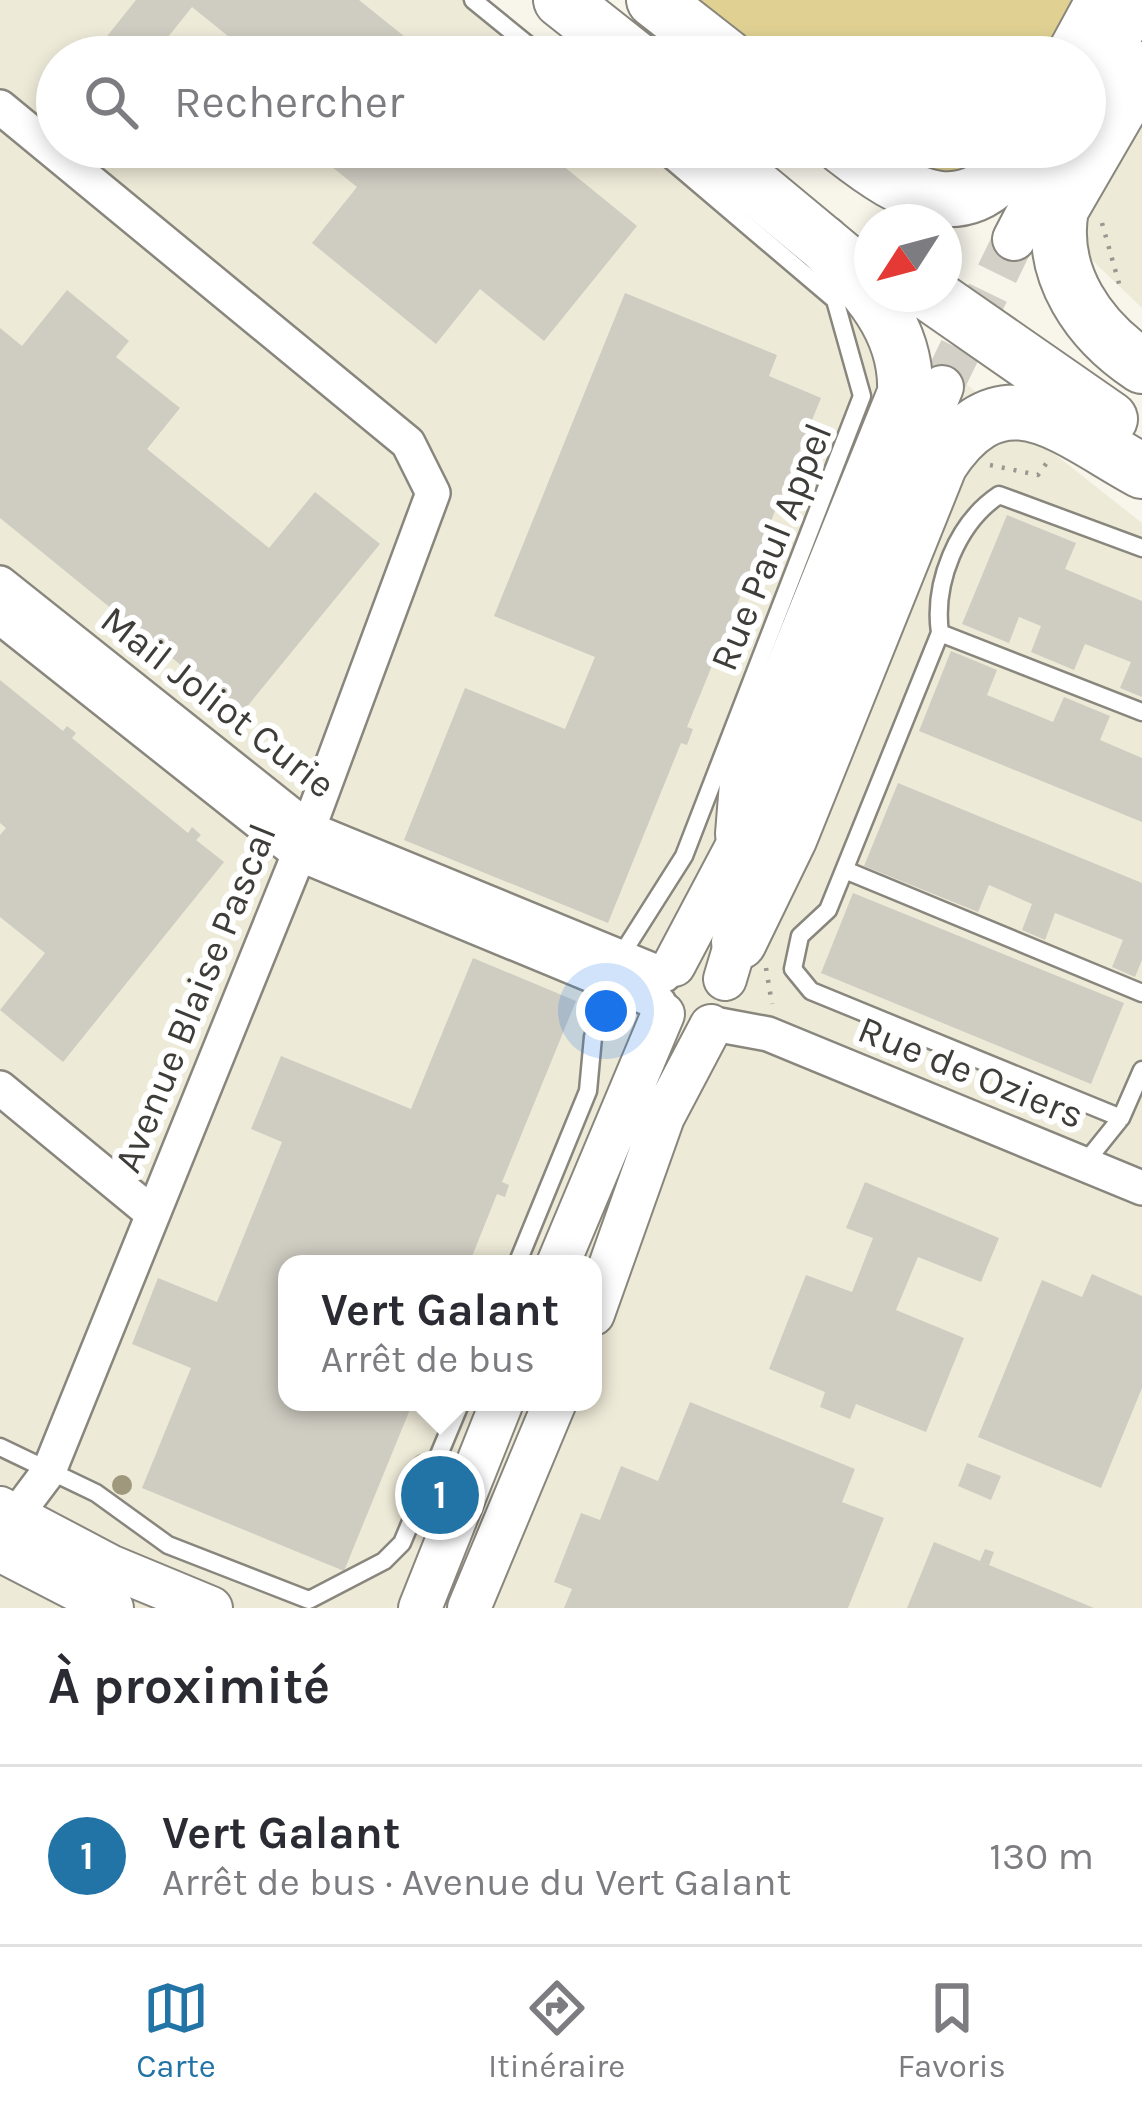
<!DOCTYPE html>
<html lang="fr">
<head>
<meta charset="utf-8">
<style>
	:root { --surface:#fff; --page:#f2f2f3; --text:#2b2b33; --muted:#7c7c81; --line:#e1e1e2; --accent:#2374a6 }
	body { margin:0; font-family:Karla,sans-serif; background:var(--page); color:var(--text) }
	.compass { position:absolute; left:854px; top:204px; width:108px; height:108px; border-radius:50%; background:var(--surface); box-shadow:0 6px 18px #0003; rotate:234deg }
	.you { position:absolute; left:606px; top:1011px; width:42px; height:42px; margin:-30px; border:9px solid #fff; border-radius:50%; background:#1a73e8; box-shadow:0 0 0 18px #1a73e833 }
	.badge { display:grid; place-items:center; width:78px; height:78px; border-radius:50%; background:var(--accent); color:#fff; font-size:39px; font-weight:700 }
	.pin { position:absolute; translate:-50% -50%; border:6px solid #fff; box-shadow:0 3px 12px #0006 }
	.popup { position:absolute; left:278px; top:1255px; width:324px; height:156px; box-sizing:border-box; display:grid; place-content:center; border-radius:24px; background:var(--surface); filter:drop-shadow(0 3px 9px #0005); font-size:39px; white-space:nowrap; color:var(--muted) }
	.popup b { font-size:45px; color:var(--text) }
	.popup::after { content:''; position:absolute; left:50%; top:100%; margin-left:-24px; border:24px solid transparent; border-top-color:var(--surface) }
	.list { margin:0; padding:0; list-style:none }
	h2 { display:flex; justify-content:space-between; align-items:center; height:156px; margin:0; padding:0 48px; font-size:51px }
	h2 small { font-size:39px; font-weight:400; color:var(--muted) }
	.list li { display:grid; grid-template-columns:78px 1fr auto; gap:36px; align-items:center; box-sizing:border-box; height:180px; padding:0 48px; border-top:3px solid var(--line) }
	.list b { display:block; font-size:45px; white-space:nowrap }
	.list p { margin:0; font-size:39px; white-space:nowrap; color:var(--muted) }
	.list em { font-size:39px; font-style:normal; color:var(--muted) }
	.icon { flex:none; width:66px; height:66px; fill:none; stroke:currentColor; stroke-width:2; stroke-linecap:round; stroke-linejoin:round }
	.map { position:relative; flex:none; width:1142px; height:1608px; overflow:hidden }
	.search { position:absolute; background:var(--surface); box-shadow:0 6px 18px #0003; left:36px; right:36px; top:36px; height:132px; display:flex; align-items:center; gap:30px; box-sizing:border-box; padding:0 42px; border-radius:66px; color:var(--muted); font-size:45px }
	.sheet { height:336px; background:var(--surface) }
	nav { display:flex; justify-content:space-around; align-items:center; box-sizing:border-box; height:168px; border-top:3px solid var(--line); background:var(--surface); font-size:33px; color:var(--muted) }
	nav a { display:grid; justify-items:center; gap:6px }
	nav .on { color:var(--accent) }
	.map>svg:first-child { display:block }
</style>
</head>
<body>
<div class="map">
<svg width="1142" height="1608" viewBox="0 0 1142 1608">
	<rect width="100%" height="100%" fill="#f8f6eb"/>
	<path fill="#eeead8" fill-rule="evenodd" d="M0,0H481L553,57H57V147H666L1142,523V1608H0ZM287,1264H593V1402H287Z
		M1142,0V308L974,147H1085Z"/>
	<path fill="#e0d193" d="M680,0H1093L1062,57H750Z
		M861,147H1012L971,186Z"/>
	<path fill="#cfccc2" d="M136,0H359L430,57H254L192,7L152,57H125L104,40Z
		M307,147H540L637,226L544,341L480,289L436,344L312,243L357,187Z
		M67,290L129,341L116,357L180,408L147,449L269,548L315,492L380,544L241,714L0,518V328L22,346Z
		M625,293L777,355L769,376L821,398L747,580L754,582L749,595L742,592L687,727L693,729L687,745L681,743L608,923L404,840L465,688L565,729L595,657L494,616Z
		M1007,515L1076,543L1065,569L1142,601V697L1120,688L1131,662L1085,644L1074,670L1031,652L1041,626L1019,617L1009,643L962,624Z
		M951,651L997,670L987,695L1053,722L1064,697L1110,716L1100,740L1142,758V822L919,731Z
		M0,680L63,731L67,726L76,733L72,738L188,833L192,827L201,835L196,840L224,862L63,1062L0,1010L45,953L0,917V835L6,828L0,823Z
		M898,783L1142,883V960L1135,977L1112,967L1123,940L1055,913L1045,940L1022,930L1032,904L989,885L978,912L864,866Z
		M853,893L1124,1003L1091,1084L821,973Z
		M473,958L576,1001L502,1182L509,1185L505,1197L497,1194L469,1264H287V1402H413L344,1571L142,1488L191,1368L132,1344L158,1278L217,1302L282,1142L251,1129L281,1056L411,1109Z
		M865,1182L999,1238L981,1282L918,1257L896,1310L964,1338L926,1432L856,1404L850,1419L820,1407L825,1392L769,1369L806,1275L852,1292L873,1238L846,1228Z
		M1092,1274L1142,1296V1388L1101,1488L978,1437L1042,1280L1082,1297Z
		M690,1402L855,1469L842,1502L884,1518L848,1608H564L572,1589L554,1582L581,1513L600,1520L621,1466L658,1481Z
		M967,1463L1001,1476L991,1500L958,1486Z
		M934,1542L980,1561L985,1549L994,1552L989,1565L1094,1608H907Z"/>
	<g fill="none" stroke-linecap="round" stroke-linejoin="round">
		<path stroke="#d3d1c7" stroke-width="42" stroke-dasharray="42 21" stroke-linecap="butt" d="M942,387L1014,239"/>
		<defs>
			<path id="service" d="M473,0L543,57
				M1142,548L999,495C957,523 933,583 940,633L1142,712
				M940,633L828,910L800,936L793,969L811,991L1121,1118
				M845,870L1142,993
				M620,957L684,856L862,396L835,300L655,147
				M1084,1164L1121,1118L1142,1070
				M517,1264L588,1091L593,1037L609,985
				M0,1447L96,1493L168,1545L309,1600L384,1561L402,1543L461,1402"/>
			<path id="minor" d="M0,107L408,443L433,493L299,854L49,1471L1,1535
				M0,583L309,829L664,975
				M0,617L299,854L659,1003
				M714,1024L768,1034L1142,1188
				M0,1088L153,1214"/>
			<path id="tertiary" d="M1085,103L1139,0
				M1014,239L1062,147
				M776,812L807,713L942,387
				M674,965L756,810
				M725,979L745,912
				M558,1264L663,1014
				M593,1314L663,1117L711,1026
				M0,1508L112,1567L211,1608
				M0,1550L112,1608
				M420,1608L502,1402
				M469,1608L555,1402"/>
			<path id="trunk" d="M561,0L633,57
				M654,0L727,57
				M1073,57L1104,0
				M1142,69L1061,209C1049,274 1089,331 1142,366
				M707,147L848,264
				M843,147C907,197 969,234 1023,147
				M930,294L1110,419
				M743,834L747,784L905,393C908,328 865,285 822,242
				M739,942L790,837L940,464C1003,367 1065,429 1142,471"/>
		</defs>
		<use href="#service" stroke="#88867d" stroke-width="21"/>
		<use href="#minor" stroke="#88867d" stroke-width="38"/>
		<use href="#tertiary" stroke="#88867d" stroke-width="46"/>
		<use href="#trunk" stroke="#88867d" stroke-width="58"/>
		<path stroke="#999790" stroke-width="4.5" stroke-dasharray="3 9" stroke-linecap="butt" d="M1102,223L1120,287
			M990,465L1038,475L1048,461
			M766,968L772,1004"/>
		<use href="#service" stroke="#fff" stroke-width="16"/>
		<use href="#minor" stroke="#fff" stroke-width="33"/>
		<use href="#tertiary" stroke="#fff" stroke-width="42"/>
		<use href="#trunk" stroke="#fff" stroke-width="54"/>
	</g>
	<g fill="#9f987c">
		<circle cx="422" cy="1464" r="10"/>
		<circle cx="122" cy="1485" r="10"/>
	</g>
	<g text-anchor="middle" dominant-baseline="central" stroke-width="12" stroke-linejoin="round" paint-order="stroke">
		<g font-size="39" fill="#3e3d39" stroke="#fff">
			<text transform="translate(771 547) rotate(-68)">Rue Paul Appel</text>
			<text transform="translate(218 702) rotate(38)">Mail Joliot Curie</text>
			<text transform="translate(195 998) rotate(-68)">Avenue Blaise Pascal</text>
			<text transform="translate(971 1072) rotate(22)">Rue de Oziers</text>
		</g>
	</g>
</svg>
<svg class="compass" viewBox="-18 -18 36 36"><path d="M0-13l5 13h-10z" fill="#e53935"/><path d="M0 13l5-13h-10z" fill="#7c7c81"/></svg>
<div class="you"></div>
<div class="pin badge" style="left:440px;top:1495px">1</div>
<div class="popup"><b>Vert Galant</b>Arrêt de bus</div>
<div class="search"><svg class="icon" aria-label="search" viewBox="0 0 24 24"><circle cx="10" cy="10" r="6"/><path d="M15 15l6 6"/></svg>Rechercher</div>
</div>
<section class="sheet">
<h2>À proximité<small></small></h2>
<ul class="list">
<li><span class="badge">1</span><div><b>Vert Galant</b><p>Arrêt de bus · Avenue du Vert Galant</p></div><em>130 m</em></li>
</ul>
</section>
<nav>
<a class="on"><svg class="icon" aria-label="map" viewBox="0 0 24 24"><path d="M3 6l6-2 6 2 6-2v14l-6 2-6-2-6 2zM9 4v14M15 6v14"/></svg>Carte</a>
<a><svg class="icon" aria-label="directions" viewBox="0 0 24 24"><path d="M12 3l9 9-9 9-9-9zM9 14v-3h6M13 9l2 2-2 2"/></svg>Itinéraire</a>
<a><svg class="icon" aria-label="saved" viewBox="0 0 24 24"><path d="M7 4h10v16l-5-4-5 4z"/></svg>Favoris</a>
</nav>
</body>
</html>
